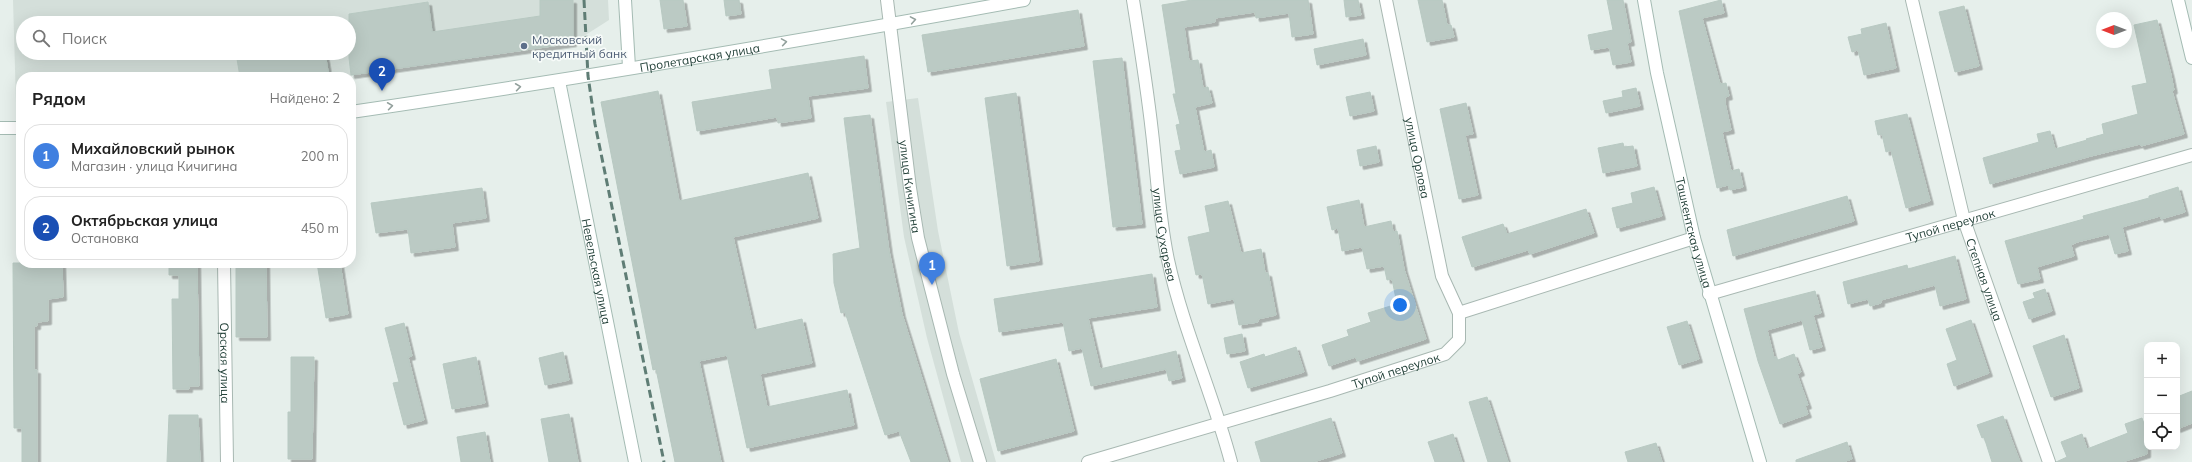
<!DOCTYPE html>
<html lang="ru">
<head>
<meta charset="utf-8">
<style>
	:root { --surface:#fff; --page:#f6f6f6; --text:#222; --muted:#767676; --line:#e0e0e0; --accent:#d93025 }
	body { margin:0; font-family:Mulish,sans-serif; background:var(--page); color:var(--text) }
	.controls { position:absolute; right:12px; bottom:12px; display:grid; overflow:hidden; border-radius:8px; box-shadow:0 4px 16px #0002 }
	.controls button { width:36px; height:36px; display:grid; place-items:center; padding:0; border:0; border-bottom:1px solid var(--line); background:var(--surface); color:var(--text); font:20px sans-serif }
	.compass { position:absolute; left:2096px; top:12px; width:36px; height:36px; border-radius:50%; background:var(--surface); box-shadow:0 4px 16px #0002; rotate:270deg }
	.you { position:absolute; left:1400px; top:305px; width:14px; height:14px; margin:-10px; border:3px solid #fff; border-radius:50%; background:#1a73e8; box-shadow:0 0 0 6px #1a73e833 }
	.badge { display:grid; place-items:center; width:26px; height:26px; border-radius:50%; background:var(--accent); color:#fff; font-size:13px; font-weight:700 }
	.pin { position:absolute; translate:-50% -33px; filter:drop-shadow(0 1px 2px #0008) }
	.pin::after { content:''; position:absolute; top:21px; width:14px; height:12px; background:inherit; clip-path:polygon(0 0,100% 0,50% 100%) }
	.list { margin:0; padding:0; list-style:none }
	h2 { display:flex; justify-content:space-between; align-items:center; height:52px; margin:0; padding:0 16px; font-size:17px }
	h2 small { font-size:13px; font-weight:400; color:var(--muted) }
	.list li { display:grid; grid-template-columns:26px 1fr auto; gap:12px; align-items:center; box-sizing:border-box; height:64px; margin:0 8px 8px; padding:0 8px; border:1px solid var(--line); border-radius:16px }
	.list b { display:block; font-size:15px; white-space:nowrap }
	.list p { margin:0; font-size:13px; white-space:nowrap; color:var(--muted) }
	.list em { font-size:13px; font-style:normal; color:var(--muted) }
	.icon { flex:none; width:22px; height:22px; fill:none; stroke:currentColor; stroke-width:2; stroke-linecap:round; stroke-linejoin:round }
	.map { position:relative; flex:none; width:2192px; height:462px; overflow:hidden }
	.search { position:absolute; background:var(--surface); box-shadow:0 4px 16px #0002; left:16px; top:16px; width:340px; height:44px; display:flex; align-items:center; gap:10px; box-sizing:border-box; padding:0 14px; border-radius:22px; color:var(--muted); font-size:15px }
	.panel { position:absolute; background:var(--surface); box-shadow:0 4px 16px #0002; left:16px; top:72px; width:340px; height:196px; border-radius:16px }
	.map>svg:first-child { display:block }
</style>
</head>
<body>
<div class="map">
<svg width="2192" height="462" viewBox="0 0 2192 462">
	<defs>
		<filter id="shadow"><feDropShadow dx="3.5" dy="3.5" stdDeviation="0" flood-color="#0004"/></filter>
	</defs>
	<rect width="100%" height="100%" fill="#e6efeb"/>
	<path fill="#d4dfda" fill-rule="evenodd" d="M13,0H608L609,20L573,43L342,77H21V103H16ZM23,23H349V53H23Z
		M918,98L938,231L959,333L996,462H961L927,338L904,237L886,102Z"/>
	<path fill="#bbcac4" stroke="#b8c9c2" filter="url(#shadow)" d="M540,0H573V43L351,75L349,58V14L428,2L432,32L540,16Z
		M660,0H683L687,26L664,29Z
		M724,0H739L741,14L726,16Z
		M1192,0H1308L1313,34L1292,37L1289,13L1256,18L1255,12L1215,18V22L1184,27L1189,61L1198,60L1203,88L1208,87L1212,103L1195,107L1204,152L1211,150L1214,167L1180,174L1175,151L1181,150L1176,125L1180,124L1173,94H1176L1162,5Z
		M1344,0H1358L1361,15L1346,17Z
		M1418,0H1442L1447,25H1451L1454,37L1427,42Z
		M1607,0H1623L1631,42L1627,43L1631,62L1613,65L1609,47L1591,50L1588,35L1613,30Z
		M1721,0L1724,13L1702,18L1720,84L1726,83L1729,96L1725,97V103L1731,130L1722,132L1731,171L1739,169L1743,187L1730,190L1728,185L1717,188L1679,11Z
		M1964,6L1979,66L1955,72L1939,12Z
		M1078,10L1084,46L928,72L922,35Z
		M2157,20L2171,75L2174,90L2172,91L2184,134L2141,146L2140,144L2091,156L1990,184L1983,158L2039,142L2037,134L2050,131L2055,149L2087,140L2086,139L2104,134L2102,124L2138,114L2132,86L2147,83L2134,25Z
		M1886,23L1896,68L1864,75L1858,50L1852,52L1848,37L1862,34L1861,29Z
		M1363,39L1366,55L1317,65L1314,49Z
		M236,53H325L329,77H240Z
		M864,56L868,88L808,96L811,118L778,123L777,117L697,131L692,102L772,89L769,70Z
		M1122,58L1142,224L1113,227L1093,61Z
		M1636,88L1640,106L1606,113L1603,101L1623,97L1622,91Z
		M658,91L679,201L808,173L818,218L733,237L754,330L802,319L812,363L760,374L767,407L847,390L854,425L747,448L727,355L699,361L721,462H675L656,369L653,370L601,102Z
		M1370,92L1374,111L1350,116L1346,97Z
		M1016,93L1039,261L1007,266L985,98Z
		M1466,103L1473,134L1465,135L1478,195L1459,199L1440,109Z
		M1907,114L1930,201L1906,208L1891,150L1886,152L1882,134L1878,135L1875,121Z
		M870,115L889,251L902,314L948,462H911L899,431L885,435L845,312L841,313L834,283L833,254L860,248L844,118Z
		M1623,143L1624,147L1633,146L1637,166L1603,173L1598,148Z
		M1376,146L1379,162L1360,166L1357,150Z
		M1654,187L1662,216L1617,228L1612,208L1633,203L1631,193Z
		M2178,187L2185,212L2161,219L2160,216L2122,227L2128,251L2115,254L2109,234L2077,242L2071,245L2074,256L2037,267L2040,279L2018,284L2005,241L2084,219L2083,216L2149,198V196Z
		M482,188L486,218L452,223L455,247L411,253L408,229L376,233L371,203Z
		M1847,196L1854,221L1733,256L1727,230Z
		M1359,200L1364,227L1391,221L1393,232L1397,231L1404,269L1426,339L1357,361L1356,357L1329,366L1322,345L1349,336L1347,330L1371,322L1368,313L1397,304L1392,279L1387,280L1384,266L1367,269L1362,247L1342,251L1338,228L1332,230L1327,207Z
		M1228,201L1241,253L1261,249L1265,273H1268L1276,315L1258,319V322L1239,325L1234,299L1208,304L1202,274L1196,275L1188,237L1210,232L1205,206Z
		M1586,209L1594,233L1530,254L1528,250L1472,267L1462,237L1503,224L1507,234Z
		M1955,256L1966,299L1940,306L1935,285L1881,300V303L1870,306L1868,299L1848,304L1843,282L1907,265L1908,269Z
		M13,263H62L63,297L48,299V321L37,322V326H34V370H37V462H22V428H14Z
		M169,263H197L199,386H189V389H173L172,299H179V275H169Z
		M236,263H266L267,337H236Z
		M317,263H340L348,314L326,318Z
		M1152,274L1157,307L1088,318L1100,369L1176,351L1182,378L1169,381L1166,369L1091,386L1082,348L1069,351L1063,322L999,332L994,299Z
		M2045,289L2052,311L2029,319L2023,302L2035,298L2033,293Z
		M1815,291L1821,313L1813,315L1822,347L1810,350L1802,320L1767,330L1774,358L1776,357L1778,360L1794,354L1801,372L1797,374L1808,405L1805,406L1808,414L1780,424L1758,361L1744,309Z
		M1971,320L1989,373L1954,386L1947,364L1957,360L1946,329Z
		M1687,321L1699,359L1679,365L1667,327Z
		M404,323L412,356L408,357L424,420L404,425L393,383L399,382L385,328Z
		M1242,334L1245,351L1227,354L1224,338Z
		M2064,335L2079,388L2051,397L2033,346Z
		M1296,347L1304,372L1248,388L1240,362L1264,354L1265,357Z
		M563,352L569,380L545,385L539,358Z
		M291,357H314L312,459H288V412H291Z
		M476,357L485,403L452,409L443,364Z
		M1056,359L1074,431L998,451L980,379Z
		M2192,391V423L2177,429V397Z
		M1487,397L1508,462H1488L1469,402Z
		M569,414L578,462H549L541,419Z
		M169,415H198L200,462H167Z
		M2003,416L2012,441L2020,462H1992L1984,437L1982,438L1977,425Z
		M1331,418L1342,453L1313,462H1261L1255,442Z
		M2142,418L2147,432V454L2122,462H2056L2067,457L2061,442L2082,434L2087,449L2128,433L2125,424Z
		M485,432L490,462H461L457,437Z
		M1453,434L1462,462H1435L1428,442Z
		M1847,442L1852,459L1843,462H1796V460Z
		M1656,443L1662,462H1628L1625,452Z"/>
	<g fill="none" stroke-linecap="round" stroke-linejoin="round">
		<defs>
			<g id="street">
				<path id="s1" d="M887,0L910,188L918,238L953,374L980,462"/>
				<path id="s2" d="M1133,0C1140,44 1147,87 1152,132C1157,174 1159,218 1168,260C1183,329 1213,394 1231,462"/>
				<path id="s3" d="M1386,0L1442,276L1459,313"/>
				<path id="s4" d="M1912,0L1964,220L2049,462"/>
				<path id="s5" d="M224,263L227,462"/>
				<path id="s6" d="M1709,294L2192,155"/>
				<path id="s7" d="M1088,462L1330,391L1445,354L1459,340V313L1694,238"/>
			</g>
			<g id="secondary">
				<path d="M625,0L629,67"/>
				<path id="s8" d="M1644,0L1657,73L1694,238L1760,462"/>
				<path d="M2178,0L2192,58"/>
				<path id="s9" d="M559,81L635,462"/>
				<path id="s10" d="M351,112C576,79 800,41 1024,0"/>
				<path d="M0,128H21"/>
			</g>
		</defs>
		<use href="#street" stroke="#a8b8b2" stroke-width="14"/>
		<use href="#secondary" stroke="#a4bbb3" stroke-width="14"/>
		<use href="#street" stroke="#fff" stroke-width="12"/>
		<use href="#secondary" stroke="#fff" stroke-width="12"/>
		<path stroke="#5f7d75" stroke-width="3" stroke-dasharray="8 4" stroke-linecap="butt" d="M584,0L588,76L595,124L664,462"/>
	</g>
	<defs><path id="oneway-chevron" d="M-2-3.5L2.5 0L-2 3.5" fill="none" stroke-width="1.6" stroke-linecap="round" stroke-linejoin="round"/></defs>
	<g stroke="#92a09c">
		<use href="#oneway-chevron" transform="translate(913 20) rotate(-10)"/>
		<use href="#oneway-chevron" transform="translate(784 42) rotate(-9)"/>
		<use href="#oneway-chevron" transform="translate(518 87) rotate(-8)"/>
		<use href="#oneway-chevron" transform="translate(390 106) rotate(-8)"/>
	</g>
	<circle fill="#5c6f8a" stroke="#f7fbf9" stroke-width="1.5" cx="524" cy="46" r="4"/>
	<g text-anchor="middle" dominant-baseline="central" stroke-width="3.5" stroke-linejoin="round" paint-order="stroke">
		<g font-size="12" fill="#4e5e75" stroke="#f7fbf9" text-anchor="start">
			<text x="532" y="39">Московский<tspan x="532" dy="14">кредитный банк</tspan></text>
		</g>
		<g font-size="12" fill="#24423a" stroke="#f7fbf9">
			<text stroke="none"><textPath href="#s10" startOffset="353">Пролетарская улица</textPath></text>
			<text stroke="none"><textPath href="#s3" startOffset="161">улица Орлова</textPath></text>
			<text stroke="none"><textPath href="#s1" startOffset="188">улица Кичигина</textPath></text>
			<text stroke="none"><textPath href="#s6" startOffset="251">Тупой переулок</textPath></text>
			<text stroke="none"><textPath href="#s8" startOffset="238">Ташкентская улица</textPath></text>
			<text stroke="none"><textPath href="#s2" startOffset="237">улица Сухарева</textPath></text>
			<text stroke="none"><textPath href="#s9" startOffset="194">Невельская улица</textPath></text>
			<text stroke="none"><textPath href="#s4" startOffset="289">Степная улица</textPath></text>
			<text stroke="none"><textPath href="#s5" startOffset="100">Орская улица</textPath></text>
			<text stroke="none"><textPath href="#s7" startOffset="321">Тупой переулок</textPath></text>
		</g>
	</g>
</svg>
<div class="controls">
<button>+</button>
<button>−</button>
<button><svg class="icon" aria-label="locate" viewBox="0 0 24 24"><circle cx="12" cy="12" r="6"/><path d="M12 2v4M12 18v4M2 12h4M18 12h4"/></svg></button>
</div>
<svg class="compass" viewBox="-18 -18 36 36"><path d="M0-13l5 13h-10z" fill="#e53935"/><path d="M0 13l5-13h-10z" fill="#767676"/></svg>
<div class="you"></div>
<div class="pin badge" style="left:932px;top:285px;background:#3f7fe0">1</div>
<div class="pin badge" style="left:382px;top:91px;background:#1a4fb4">2</div>
<div class="search"><svg class="icon" aria-label="search" viewBox="0 0 24 24"><circle cx="10" cy="10" r="6"/><path d="M15 15l6 6"/></svg>Поиск</div>
<section class="panel">
<h2>Рядом<small>Найдено: 2</small></h2>
<ul class="list">
<li><span class="badge" style="background:#3f7fe0">1</span><div><b>Михайловский рынок</b><p>Магазин · улица Кичигина</p></div><em>200 m</em></li>
<li><span class="badge" style="background:#1a4fb4">2</span><div><b>Октябрьская улица</b><p>Остановка</p></div><em>450 m</em></li>
</ul>
</section>
</div>
</body>
</html>
